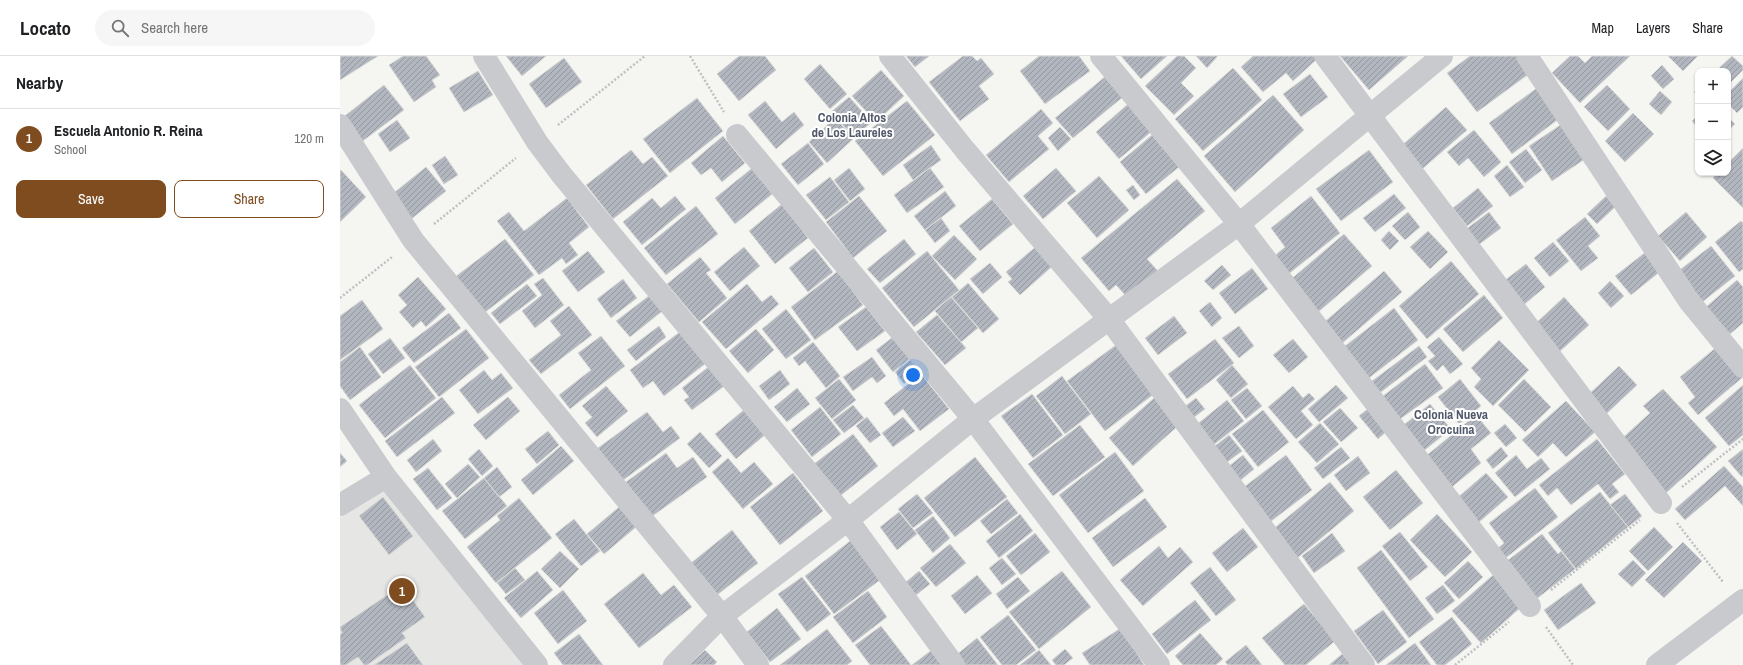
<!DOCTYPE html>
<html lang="en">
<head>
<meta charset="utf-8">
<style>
	:root { --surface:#fff; --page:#f6f6f6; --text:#202124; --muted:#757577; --line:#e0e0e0; --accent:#7e4c1f }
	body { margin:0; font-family:"Archivo Narrow",sans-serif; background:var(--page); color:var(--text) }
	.controls { position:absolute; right:12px; top:12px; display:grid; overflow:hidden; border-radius:8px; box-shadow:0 1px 3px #0004 }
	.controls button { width:36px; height:36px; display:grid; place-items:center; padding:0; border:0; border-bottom:1px solid var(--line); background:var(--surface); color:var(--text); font:20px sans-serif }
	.you { position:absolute; left:573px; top:319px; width:14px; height:14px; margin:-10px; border:3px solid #fff; border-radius:50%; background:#1a73e8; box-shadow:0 0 0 6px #1a73e833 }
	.badge { display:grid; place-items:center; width:26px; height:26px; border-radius:50%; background:var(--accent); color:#fff; font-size:13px; font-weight:700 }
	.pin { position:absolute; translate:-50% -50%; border:2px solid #fff; box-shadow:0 1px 4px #0006 }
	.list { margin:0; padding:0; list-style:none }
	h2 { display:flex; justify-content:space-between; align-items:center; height:52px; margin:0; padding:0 16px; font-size:17px }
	h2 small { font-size:13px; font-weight:400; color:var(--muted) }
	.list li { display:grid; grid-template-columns:26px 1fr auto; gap:12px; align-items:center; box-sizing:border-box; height:60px; padding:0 16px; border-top:1px solid var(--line) }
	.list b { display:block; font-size:15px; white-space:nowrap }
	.list p { margin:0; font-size:13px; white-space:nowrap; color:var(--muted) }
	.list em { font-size:13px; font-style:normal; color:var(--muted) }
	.actions { display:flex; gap:8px; padding:12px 16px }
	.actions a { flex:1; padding:9px 0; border:1px solid var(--accent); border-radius:8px; text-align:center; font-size:14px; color:var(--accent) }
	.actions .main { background:var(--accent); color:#fff }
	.icon { flex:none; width:22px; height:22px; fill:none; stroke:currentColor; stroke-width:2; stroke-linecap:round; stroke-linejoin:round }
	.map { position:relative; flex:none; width:1403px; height:609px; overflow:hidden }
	header { display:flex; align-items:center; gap:24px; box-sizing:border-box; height:56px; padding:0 20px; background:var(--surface); border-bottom:1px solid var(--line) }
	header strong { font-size:19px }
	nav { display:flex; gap:22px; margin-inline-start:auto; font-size:14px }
	.search { width:280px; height:36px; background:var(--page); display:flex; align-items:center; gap:10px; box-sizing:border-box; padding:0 14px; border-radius:22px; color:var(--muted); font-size:15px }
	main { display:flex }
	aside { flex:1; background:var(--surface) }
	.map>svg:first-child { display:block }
</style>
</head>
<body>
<header>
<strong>Locato</strong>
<div class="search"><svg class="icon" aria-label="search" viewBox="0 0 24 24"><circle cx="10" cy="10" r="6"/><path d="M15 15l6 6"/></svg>Search here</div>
<nav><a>Map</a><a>Layers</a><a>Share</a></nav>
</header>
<main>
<aside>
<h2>Nearby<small></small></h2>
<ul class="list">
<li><span class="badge">1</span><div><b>Escuela Antonio R. Reina</b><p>School</p></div><em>120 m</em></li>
</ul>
<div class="actions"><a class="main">Save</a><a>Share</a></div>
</aside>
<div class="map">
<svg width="1403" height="609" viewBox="0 0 1403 609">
	<defs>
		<pattern id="building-hatch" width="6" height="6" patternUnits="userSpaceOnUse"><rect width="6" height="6" fill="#b2b6be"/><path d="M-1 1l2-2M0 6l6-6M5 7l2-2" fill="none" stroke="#9498a0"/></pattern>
	</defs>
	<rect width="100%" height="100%" fill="#f5f6f2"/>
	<path fill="#e6e6e5" d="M43,435L183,609H0V461Z"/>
	<path fill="url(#building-hatch)" stroke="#d7d7d5" d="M0,0H38L0,24Z
		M63,0H86L100,19L92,24L96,31L74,46L49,9Z
		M166,0H206L182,20Z
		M399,0H425L436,14L399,45L377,18Z
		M566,0H589L575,11Z
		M623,0H632L637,5L641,2L654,18L639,30L649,43L620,65L589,26Z
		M699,0H739L750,15L705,48L680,15Z
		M781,0H827L801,23Z
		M837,0H844L856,12L841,27L854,40L834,59L805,30Z
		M856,0H878L867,12Z
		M913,0H974L977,3L953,25L946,17L923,36L901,11Z
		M1000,0H1068L1029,34Z
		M1130,0H1178L1190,17L1137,56L1107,17Z
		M1230,0H1238L1245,7L1252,0H1290L1240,47L1212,17Z
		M1328,0H1358L1343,15Z
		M1392,0L1403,10V14L1388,29V15H1376Z
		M224,2L242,26L206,52L189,28Z
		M480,8L507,38L490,53L464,23Z
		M1322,9L1334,23L1323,33L1311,20Z
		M893,12L922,44L863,95L835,63Z
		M541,14L564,40L536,66L512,40Z
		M138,15L153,39L124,56L109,32Z
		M772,15L789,36L733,82L715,62Z
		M970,18L988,41L961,61L943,38Z
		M1403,22V51L1397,57L1388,48V37Z
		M44,29L64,54L20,87L1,63Z
		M1267,29L1290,53L1268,75L1244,51Z
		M1197,32L1220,62L1172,98L1149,67Z
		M1358,32V40L1354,36Z
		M1320,35L1332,46L1321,59L1309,48Z
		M933,39L964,74L895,136L864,100Z
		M509,41L532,66L514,81L491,56Z
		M357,42L383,75L330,117L303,83Z
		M425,45L442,66L454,56L464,69L436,93L408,59Z
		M567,45L595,79L543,120L515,85Z
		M788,48L812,75L779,103L756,76Z
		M1106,51L1127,74L1081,114L1060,91Z
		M701,53L713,67L698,80L709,93L669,126L646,99Z
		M1293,57L1314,78L1285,106L1265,85Z
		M1358,59V72L1352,65Z
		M1388,61L1395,68L1388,75Z
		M495,62L514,82L487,107L469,86Z
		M57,64L70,82L50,96L38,78Z
		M1222,68L1245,103L1212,125L1189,90Z
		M720,71L731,83L718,95L708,82Z
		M1134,74L1161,106L1144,121L1128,102L1119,110L1107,96Z
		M812,79L839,111L806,138L780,106Z
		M383,80L405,107L382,126L371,112L361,119L351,107Z
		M468,87L484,108L458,129L441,108Z
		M591,89L601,104L573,124L563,109Z
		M1403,92V152L1373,122L1377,117H1388V107Z
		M1186,93L1202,114L1185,127L1169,106Z
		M291,94L303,108L312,101L328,120L273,163L246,129Z
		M1029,94L1053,126L1001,165L976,133Z
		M105,100L118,119L104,128L92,109Z
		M416,109L436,135L395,168L375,142Z
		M1167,109L1184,131L1170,141L1154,120Z
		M86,111L106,135L70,164L50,140Z
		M509,112L525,133L510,145L494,124Z
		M590,112L604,131L567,157L554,139Z
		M716,112L736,135L703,163L683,140Z
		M1,114L26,141L0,166V115Z
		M759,120L789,154L757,182L727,147Z
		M490,121L509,146L486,164L466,139Z
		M837,123L865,155L807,203L818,215L787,241L776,229L769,235L741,202Z
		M793,129L800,139L794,144L786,134Z
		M1138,132L1153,150L1127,170L1113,152Z
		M605,135L616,150L585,174L574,160Z
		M1054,138L1066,152L1035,176L1023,162Z
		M335,140L346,153L302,189L283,166L312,142L321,152Z
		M519,140L547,175L513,202L486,166Z
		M971,140L1000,177L946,220L932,202L945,191L931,172Z
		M1266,140L1275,151L1257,168L1247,158Z
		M227,142L249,171L229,187L238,199L226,208L222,202L199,219L157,165L169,156L184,175Z
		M652,143L673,168L640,195L619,170Z
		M442,148L468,182L435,208L409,175Z
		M356,150L378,178L326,219L304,192Z
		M1068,156L1080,171L1065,184L1052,170Z
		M1149,156L1161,172L1133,193L1121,177Z
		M1346,156L1367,181L1340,205L1318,180Z
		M1245,161L1260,180L1248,190L1258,202L1241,215L1216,184Z
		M601,162L610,175L595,187L585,174Z
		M1401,165L1403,167V213L1399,216L1375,186Z
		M1049,175L1059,185L1050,194L1041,184Z
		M1088,175L1108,196L1090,213L1070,191Z
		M1004,178L1032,210L977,257L949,225Z
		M614,179L637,203L615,224L592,200Z
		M165,183L194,219L144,257L115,221Z
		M564,183L576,198L540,227L527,213Z
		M1213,186L1229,205L1210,221L1194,202Z
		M700,187L717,206L680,239L668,226L672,223L666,216Z
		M1371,190L1395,220L1361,247L1337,216Z
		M404,191L420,210L390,235L374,216Z
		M474,192L493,216L468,236L449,212Z
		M248,195L265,216L238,236L222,215Z
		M587,195L619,234L574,271L542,232Z
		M1307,195L1322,214L1291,239L1275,220Z
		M360,201L371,214L366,217L387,242L359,266L327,228Z
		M1111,205L1139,238L1087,283L1059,250Z
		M650,207L662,221L643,238L630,223Z
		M1186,208L1205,231L1180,252L1160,228Z
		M882,209L891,219L873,234L864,225Z
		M912,212L928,233L895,258L879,237Z
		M498,215L523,249L475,284L451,251Z
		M1044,215L1062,236L1000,289L982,268Z
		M78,221L106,253L86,271L81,265L73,272L59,256L67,249L58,239Z
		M203,222L224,249L195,272L182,255L202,239L194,228Z
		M283,223L297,242L271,262L257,243Z
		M1397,224L1403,231V267L1390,278L1366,251Z
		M1270,225L1284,240L1271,252L1258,237Z
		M628,227L659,263L643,277L612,241Z
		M187,228L197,240L160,268L151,257Z
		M407,228L422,246L431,239L439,248L386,293L362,266Z
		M314,236L326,252L290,281L276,265Z
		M1144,239L1163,262L1123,296L1103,273Z
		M611,241L638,272L621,286L595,255Z
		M1224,241L1249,269L1218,297L1193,270Z
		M22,244L43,273L0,304V260Z
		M870,246L882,262L872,271L859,255Z
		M229,250L252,279L201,318L189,304L221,279L210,265Z
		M526,251L545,275L517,295L498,271Z
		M1054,252L1078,284L1025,325L1000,294Z
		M446,253L471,284L446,303L422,273Z
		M109,257L121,272L74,307L62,292Z
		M597,259L626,292L605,309L576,276Z
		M834,260L847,277L818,299L805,282Z
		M319,270L326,281L296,305L287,294Z
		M899,270L914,290L899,302L882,282Z
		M126,273L149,302L99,341L75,311Z
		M416,273L434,294L408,317L389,295Z
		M341,275L366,307L324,340L313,325L303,332L290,314Z
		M557,278L574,299L553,316L536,294Z
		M261,280L285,310L230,353L219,339L251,314L238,297Z
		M1099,281L1123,308L1110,318L1103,309L1097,315L1088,305L1095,300L1087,291Z
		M50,282L65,302L43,318L28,298Z
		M875,283L894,307L847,343L828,318Z
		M953,283L968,301L949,317L933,299Z
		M1159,284L1189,314L1153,350L1134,331L1141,323L1131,312Z
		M473,286L500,320L486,332L465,305L459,310L453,302Z
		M776,289L814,338L765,375L727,325Z
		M1079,290L1087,301L1037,339L1028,328Z
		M1378,290L1403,321L1358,359L1348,347L1355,341L1340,321Z
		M20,291L41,321L10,344L0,330V306Z
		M532,301L546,320L537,327L532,321L513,335L503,321Z
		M574,301L583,312L564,328L555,316Z
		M372,308L387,328L352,354L344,344L349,341L342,332Z
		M1085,308L1103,332L1056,366L1039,343Z
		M70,309L96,342L45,382L19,349Z
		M892,309L908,328L891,342L876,324Z
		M1279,310L1297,329L1264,360L1246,341Z
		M144,314L152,324L161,317L173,332L138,358L119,334Z
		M440,314L450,328L429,344L419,330Z
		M581,318L609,353L580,375L563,353L554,360L544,347Z
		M722,320L751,358L725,378L696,340Z
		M499,323L516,344L492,363L475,342Z
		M1120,323L1141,350L1119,368L1098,341Z
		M1184,323L1211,351L1185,376L1158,349Z
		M996,329L1008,342L979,366L968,353Z
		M1403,329V379L1389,390L1365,362Z
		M266,330L288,355L257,381L245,367L252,361L242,350Z
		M953,330L963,342L969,337L975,343L961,355L973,369L956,383L928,351Z
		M457,332L470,348L447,366L434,351Z
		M907,332L922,350L906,363L891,344Z
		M1323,333L1377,391L1326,437L1278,386L1310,357L1303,350Z
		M692,338L723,379L693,402L661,360Z
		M102,341L115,357L57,401L45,385Z
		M168,341L180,355L146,384L133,369Z
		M814,342L839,369L793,410L769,382Z
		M856,342L865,353L849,365L840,354Z
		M887,344L904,365L872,390L855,370Z
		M1226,345L1255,376L1226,401L1213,387L1198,401L1182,384Z
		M1090,348L1111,373L1081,397L1060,372Z
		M513,349L524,362L504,377L493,364Z
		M480,351L501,378L472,401L451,374Z
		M1000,352L1018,372L1001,386L983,366Z
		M1029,352L1048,374L1038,383L1019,360Z
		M405,353L426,378L396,403L375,378Z
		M923,354L949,386L918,411L892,378Z
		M307,356L323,376L331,370L340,382L282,425L258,392Z
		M1136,359L1151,377L1131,393L1141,407L1107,435L1081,404Z
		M527,361L541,379L530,387L516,370Z
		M563,361L575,375L553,391L542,377Z
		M980,367L999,388L977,407L958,386Z
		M1165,368L1177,382L1166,391L1154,377Z
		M740,369L765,401L713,440L688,408Z
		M208,375L219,389L197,408L185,393Z
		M360,376L382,400L369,412L347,388Z
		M513,378L538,410L500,440L474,408Z
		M889,379L902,395L882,410L870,394Z
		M93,383L102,395L76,416L67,404Z
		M1257,383L1285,418L1272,428L1279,436L1270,443L1258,428L1231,449L1217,432L1208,440L1199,429Z
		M221,390L234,405L193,439L181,424Z
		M1001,391L1010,402L983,423L974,412Z
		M1161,391L1168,400L1153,413L1146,404Z
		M139,393L153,410L142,420L128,403Z
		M1403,393V419L1402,421L1388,405Z
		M775,396L804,435L748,477L719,439Z
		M0,397L7,405L0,411Z
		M326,397L337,412L353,401L367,421L311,461L286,426Z
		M903,399L914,413L896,428L884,414Z
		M946,399L972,434L930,466L904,431Z
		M1176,399L1187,413L1201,402L1210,413L1175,441L1155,417Z
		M1018,400L1030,417L1006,435L994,419Z
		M635,401L667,441L615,481L584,442Z
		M388,402L401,417L414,406L433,428L403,453L372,416Z
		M128,408L140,421L117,442L105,428Z
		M1384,410L1403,431V450L1385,430L1345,464L1335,453Z
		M157,411L172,431L159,441L144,422Z
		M88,412L112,442L97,454L73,423Z
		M1056,414L1083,447L1050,474L1023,441Z
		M453,417L483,455L440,489L410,451Z
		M1146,417L1168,441L1138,467L1116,443Z
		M144,422L167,450L125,483L102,455Z
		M990,426L1014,455L956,503L932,474Z
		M1195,432L1218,461L1163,504L1156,494L1164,487L1149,467Z
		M1260,436L1288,471L1236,513L1208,477Z
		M577,438L593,457L573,472L558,453Z
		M1285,438L1302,460L1288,471L1270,449Z
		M43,441L73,480L49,499L19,460Z
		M179,442L212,482L156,527L127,491L160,464L157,460Z
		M805,442L827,471L773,511L752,482Z
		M667,443L678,457L651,478L640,465Z
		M279,451L296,471L264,498L247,478Z
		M559,456L577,478L557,494L540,471Z
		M680,458L693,475L659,502L646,485Z
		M1097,458L1132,496L1105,521L1070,484Z
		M593,460L610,482L593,497L575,474Z
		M234,463L260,495L241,510L215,478Z
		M1314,471L1333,491L1308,515L1289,495Z
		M903,472L918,491L887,516L872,497Z
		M392,474L418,507L377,539L351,507Z
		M1060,476L1088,511L1070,525L1042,490Z
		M695,477L710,496L681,519L666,500Z
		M992,477L1005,495L974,517L962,500Z
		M1202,478L1218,498L1221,495L1235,513L1195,544L1167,505Z
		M514,482L544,521L494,558L465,520Z
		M1343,486L1362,505L1324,542L1305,524Z
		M610,488L626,507L596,531L580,512Z
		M819,490L828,502L840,491L853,506L803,550L780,524Z
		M1041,494L1094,563L1069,582L1017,512Z
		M220,495L239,513L220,532L201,513Z
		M662,502L676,518L662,529L649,512Z
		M1293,504L1306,517L1292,531L1278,518Z
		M1128,505L1143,521L1119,543L1104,527Z
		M870,511L896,544L876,560L850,527Z
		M175,512L185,524L166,538L157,527Z
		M197,515L213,534L181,562L164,542Z
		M579,515L590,528L576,539L566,526Z
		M722,515L751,551L699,593L669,556Z
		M303,517L321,539L334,529L352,551L299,592L264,548Z
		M637,519L652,537L625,558L611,540Z
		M1153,519L1181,551L1141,587L1112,555Z
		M462,521L491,558L467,576L438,538Z
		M678,521L690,535L667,553L656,538Z
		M1241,527L1256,547L1218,574L1204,554Z
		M62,529L85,561L62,577L66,582L27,609H24L18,601L6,609H0V579L2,577L0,571Z
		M1103,529L1115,545L1097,558L1085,542Z
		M223,534L247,565L218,588L194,557Z
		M528,535L547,561L513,587L493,561Z
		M855,544L871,564L827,598L812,578Z
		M964,548L995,585L966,609H945L922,582Z
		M437,552L461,583L430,606L407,576Z
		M1043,554L1067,586L1038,608L1014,575Z
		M668,559L696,594L676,609H662L640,581Z
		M1112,561L1132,588L1105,609H1097L1079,586Z
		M541,570L571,609H530L515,589Z
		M781,572L804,609H750L742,597Z
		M487,573L512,605L507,609H440Z
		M860,577L883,603L876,609H843L835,600Z
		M239,578L263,609H223L214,597Z
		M637,582L658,609H622L615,600Z
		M67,587L83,609H34Z
		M1075,587L1091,609H1046Z
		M906,589L922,609H888L885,606Z
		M597,590L611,609H572Z
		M725,593L733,602L724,609H716L712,604Z
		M365,594L377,606L374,609H349Z
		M699,594L711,609H680Z
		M1002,598L1012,609H989Z"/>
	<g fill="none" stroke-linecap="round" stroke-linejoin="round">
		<path stroke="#bec0c3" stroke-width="2.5" stroke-dasharray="2 2" stroke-linecap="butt" d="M350,0L384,56
			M218,69L305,0
			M94,168L176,102
			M0,242L52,201
			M1342,431L1403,383
			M1337,467L1383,526
			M1211,534L1300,464
			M1206,571L1233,609
			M1115,609L1169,566"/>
		<path stroke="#c8cace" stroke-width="22" d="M144,0L197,86L221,118L508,464L614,609
			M550,0L625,94L769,263L1024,609
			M761,0L899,168L1190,550
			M985,0L1321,447
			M1187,0L1349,245L1403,311
			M0,69L73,184L382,560L418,609
			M397,79L633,363L819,609
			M0,353L46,421L197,609
			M0,449L46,421
			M334,609L382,560L508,464L633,363L899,168L1102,0"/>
		<path stroke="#c8cace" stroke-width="22" d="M1317,609L1403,544"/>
	</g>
	<g text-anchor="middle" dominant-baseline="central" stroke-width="4" stroke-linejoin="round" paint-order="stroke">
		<g font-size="13" font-weight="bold" fill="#51596a" stroke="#fff">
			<text x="512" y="61">Colonia Altos<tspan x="512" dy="15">de Los Laureles</tspan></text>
			<text x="1111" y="358">Colonia Nueva<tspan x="1111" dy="15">Orocuina</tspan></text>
		</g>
	</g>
</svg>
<div class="controls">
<button>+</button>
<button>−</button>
<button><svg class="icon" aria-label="layers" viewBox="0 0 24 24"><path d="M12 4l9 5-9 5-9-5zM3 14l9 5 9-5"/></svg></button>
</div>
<div class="you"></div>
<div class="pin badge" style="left:62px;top:535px">1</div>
</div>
</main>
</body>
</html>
